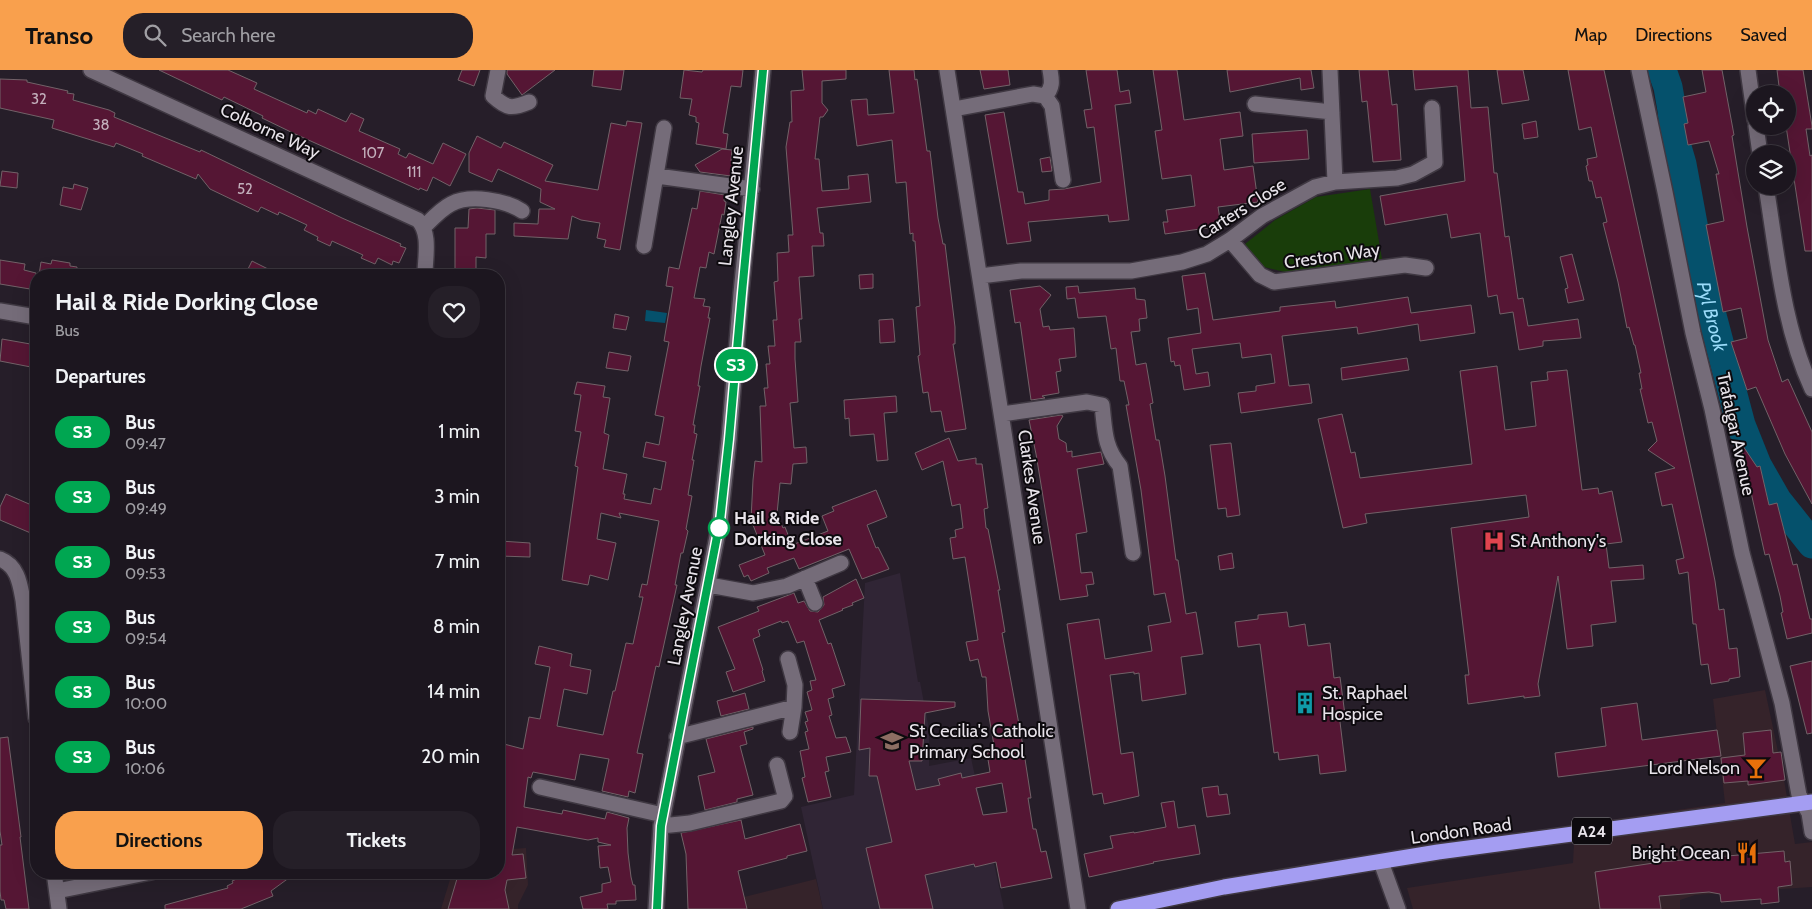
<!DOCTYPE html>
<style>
:root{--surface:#1c161f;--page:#251f28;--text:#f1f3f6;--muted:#a09fa4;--line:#3a353d;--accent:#f9a04d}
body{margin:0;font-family:Cabin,sans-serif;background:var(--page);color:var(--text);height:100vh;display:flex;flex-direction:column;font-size:19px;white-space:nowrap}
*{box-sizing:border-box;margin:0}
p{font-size:16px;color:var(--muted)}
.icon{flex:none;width:28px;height:28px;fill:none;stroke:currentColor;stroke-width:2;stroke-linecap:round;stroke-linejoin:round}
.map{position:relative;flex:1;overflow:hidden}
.sheet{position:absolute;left:30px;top:199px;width:475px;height:610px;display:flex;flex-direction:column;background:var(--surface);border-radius:20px;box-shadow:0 5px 20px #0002,0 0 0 1px var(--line)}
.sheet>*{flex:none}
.badge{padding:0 10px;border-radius:16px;font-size:18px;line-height:32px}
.controls{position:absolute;left:1746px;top:15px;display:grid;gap:10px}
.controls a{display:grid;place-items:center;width:50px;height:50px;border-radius:50%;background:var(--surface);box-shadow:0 5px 20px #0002,0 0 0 1px var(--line);font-size:25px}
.map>.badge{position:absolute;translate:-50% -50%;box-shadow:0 0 0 2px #fff}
h2{padding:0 25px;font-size:19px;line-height:45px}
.round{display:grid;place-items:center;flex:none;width:52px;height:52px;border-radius:20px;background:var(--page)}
.overview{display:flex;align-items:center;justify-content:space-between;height:85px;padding:0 25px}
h1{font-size:24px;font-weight:700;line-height:38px}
.button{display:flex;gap:10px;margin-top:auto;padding:10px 25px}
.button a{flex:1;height:58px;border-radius:20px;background:var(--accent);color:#111;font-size:20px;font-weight:700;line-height:58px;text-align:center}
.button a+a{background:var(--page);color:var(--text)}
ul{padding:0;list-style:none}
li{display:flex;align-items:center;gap:15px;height:65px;padding:0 25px}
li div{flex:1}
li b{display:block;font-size:19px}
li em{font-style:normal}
li .badge{min-width:55px;font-weight:700;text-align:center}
header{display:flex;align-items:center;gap:30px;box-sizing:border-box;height:70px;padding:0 25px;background:var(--accent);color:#111}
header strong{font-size:24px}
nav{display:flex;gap:28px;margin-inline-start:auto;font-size:18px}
.search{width:350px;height:45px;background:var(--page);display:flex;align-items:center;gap:12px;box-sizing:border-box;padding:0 18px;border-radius:20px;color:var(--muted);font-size:19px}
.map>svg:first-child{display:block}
.commercial{fill:#35232a}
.built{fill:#302535}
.green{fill:#193d0a}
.water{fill:#05516c}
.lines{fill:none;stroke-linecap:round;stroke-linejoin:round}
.river{stroke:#05516c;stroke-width:29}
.building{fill:#551634;stroke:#726268;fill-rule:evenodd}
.street-casing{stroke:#3f3842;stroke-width:18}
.secondary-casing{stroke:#3f3842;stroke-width:18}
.highway-casing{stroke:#3f3842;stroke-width:18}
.street{stroke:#756c79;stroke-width:15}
.secondary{stroke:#756c79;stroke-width:15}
.highway{stroke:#a49df2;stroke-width:15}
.line-casing{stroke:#fff;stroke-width:11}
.line{stroke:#00a651;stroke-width:8}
.stop-dot{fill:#fff;stroke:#00a651;stroke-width:2.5}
.labels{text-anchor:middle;stroke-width:4;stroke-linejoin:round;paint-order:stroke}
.number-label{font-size:15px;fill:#c3b0bc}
.shield{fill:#0d0a0e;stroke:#a6a2a8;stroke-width:1}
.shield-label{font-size:16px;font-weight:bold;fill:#e8e3ea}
.street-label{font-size:18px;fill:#e8e3ea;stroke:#0d0a0e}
.stop-label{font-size:18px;font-weight:bold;fill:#e8e3ea;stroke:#0d0a0e;text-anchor:start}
.poi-label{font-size:18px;fill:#e8e3ea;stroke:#0d0a0e;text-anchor:start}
.water-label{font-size:19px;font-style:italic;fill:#9bdbf9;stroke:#0d0a0e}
</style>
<header>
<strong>Transo</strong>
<div class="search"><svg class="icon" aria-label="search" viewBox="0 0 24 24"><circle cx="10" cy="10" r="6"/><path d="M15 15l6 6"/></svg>Search here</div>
<nav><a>Map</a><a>Directions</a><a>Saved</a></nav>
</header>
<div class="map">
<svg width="1812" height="839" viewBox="0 0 1812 839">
<rect width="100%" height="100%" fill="#261e29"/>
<path class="commercial" d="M1765 620 1784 710 1795 774 1812 772V817L1695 825 1680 830V839H1413L1407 818 1573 793 1575 755 1725 733 1713 629Z
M526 778 528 815 518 835V839H441L452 803 499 802V780Z
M816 809 823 839H696Z"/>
<path class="built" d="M900 503 918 612H920L929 659V696L971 688 1004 839H823L801 737 854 725 865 513Z"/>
<path class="green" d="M1370 119 1382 189 1298 205 1264 197 1247 185 1245 174 1275 150 1316 127Z"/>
<path class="water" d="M646 240 667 243 665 253 645 251Z"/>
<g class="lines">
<path class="river" id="s1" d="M1662 0 1668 17 1672 40 1675 70 1682 94 1705 219 1741 355 1757 395 1777 430 1812 474"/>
</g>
<path class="building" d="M159 0H228L257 13 254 19 307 43 308 40 316 44 318 39 346 52 351 43 364 49 359 61 400 79 398 84 406 88 409 83 433 94 443 73 466 84 450 116 433 107 427 121 420 118 419 120 293 63 262 48 263 46 224 27 222 30Z
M462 0H480L474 16 458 10Z
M507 0H555L522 25 507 4Z
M594 0H624L621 20 592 16Z
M684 0 702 2 703 0H743L741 17 731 16 723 63 728 64 726 79 696 74 699 53 696 52V47L689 45 692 29 680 28Z
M802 0H846V9L822 11V33L828 40 823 47H820L815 89H819L822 121 849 119 848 106 868 104 871 132 817 138 820 163H823L824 176H812L814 206 799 207 802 249H799L801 272H795V289L798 332 790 333 794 378 806 377 807 393 793 394 791 414 780 413 777 444 783 458 785 457 792 475 828 461 822 446 834 441 832 437 876 420 887 447 867 455 876 478 878 477 889 499 862 509 849 479 799 499 794 488 767 498 769 503 751 511 748 505 744 507 739 495 765 485 751 450 753 410 755 391 762 392 760 336H766L764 318H768L766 294H770L768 276H775L773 250H777L774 212 778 211 777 183 789 182 788 165H793L786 77 790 52H792L791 21 804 20Z
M889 0H914L915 10 917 9 927 81H930L938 148 943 174H945L955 257V274H953L966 359 945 362 941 341 931 342 928 322 923 323 918 286 920 285 916 237 920 236 915 171H913V163L910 164 906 112 896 113 892 70 857 76 851 30 867 29 868 45 894 43Z
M980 0H1008L1010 15 984 19Z
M1086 0H1117L1120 22 1129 20 1131 33 1115 35 1129 150 1109 152 1108 145 1028 152 1031 171 1007 174 985 45 1004 42 1018 122H1023L1025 134 1049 130V120L1064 119 1101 112 1094 57 1087 58 1084 40 1092 39Z
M1153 0H1177L1184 50 1240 42 1243 66 1220 69 1224 100 1253 96 1258 132 1218 137 1221 156 1165 164 1163 152H1168L1166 140 1195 136 1191 105 1162 109 1155 61 1162 60Z
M1227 0H1311L1314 18 1301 20 1300 8 1230 22Z
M1359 0H1388L1392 35 1397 34 1401 90 1373 92 1367 31 1362 32Z
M1413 0H1468L1471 38 1488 37 1494 103H1497L1505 167 1509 166 1518 229 1523 228 1528 256 1578 249 1581 268 1543 271V276L1519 280 1513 242 1500 244 1497 225 1488 227 1480 163 1451 168 1447 144 1385 155 1380 126 1465 111 1457 16 1415 20Z
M1497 0H1523L1529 30 1502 34Z
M1568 0H1604L1706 467 1715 511 1719 540 1724 539 1729 579 1737 578 1740 607 1729 609V611L1711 614 1708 594 1701 595 1696 554H1693L1688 502 1679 504 1676 490 1684 488 1672 434 1662 436 1655 403 1675 398 1648 380 1657 371 1652 352 1648 353 1640 319H1642L1639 303H1641L1635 275H1634L1629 257 1627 258 1618 212 1603 153 1607 152 1601 127 1596 128 1592 111H1589L1586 96 1588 95 1587 89 1597 87 1591 57 1579 60Z
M1702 0H1722L1734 65 1732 66 1747 157 1768 270 1782 312 1788 309 1812 362V434L1785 384 1756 317 1747 320 1731 272 1747 268 1741 238 1723 242 1706 155 1724 151 1716 104H1719L1709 71 1688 75 1684 54 1688 53 1683 27 1706 22Z
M1777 0H1803L1812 56V59H1806L1810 86 1812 85V181H1805L1786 56 1788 24H1780Z
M0 9 27 10V12L68 21 67 23 74 24 73 30 109 40 115 43 114 47 200 82 201 80 342 148 401 174 400 176 406 178 399 193 393 191 392 195 378 188 375 194 361 188 363 185 332 171 330 176 317 170 318 167 304 160 307 155 279 142 278 145 261 137 258 142 210 119 198 104 196 109 142 86 143 84 116 73 114 77 52 58 54 50 0 38Z
M627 51 642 53 620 180 604 177 606 170 597 168 600 153 581 150 572 146 568 169 514 166V153L538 154 539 139H555L540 132 541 119 498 99 492 112 469 102V83L477 66 501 78 504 72 553 95 545 111 598 120 611 53 626 56Z
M1536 51 1538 67 1524 69 1522 54Z
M1307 60 1309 89 1254 93 1252 64Z
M722 79 732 80 731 91H733L731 106 700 102 695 95Z
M1050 87 1052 101 1042 102 1040 89Z
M2 101 18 103 17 118 0 116Z
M74 114 88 118 81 140 60 135 63 117 73 119Z
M700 121 725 125 724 131 726 132 724 145 722 144 714 184 709 182 706 198 700 197 694 228 705 229 703 236 710 237 708 248H710L701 296 698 316H700L693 355H695L694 363 697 364 692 390H694L688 425 692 426 686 459 688 461 683 483H681L675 515H677L659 597 656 596 637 683 643 684 635 723 629 721 628 727 602 721 609 689 580 684 575 710 533 702 531 708 528 707 524 737 562 744 563 740 605 749 607 742 629 748 627 758 628 783 631 807 633 815H635L636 830 616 831V834H607L608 839H583L580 827 602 822V814L611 812 608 797 600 798 598 776 611 775 598 772V768L588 770 517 757 512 785 523 784 526 808 507 810 505 820 509 839H448L459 802H499V734L505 702 499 701V699L504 674 523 679 529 647 540 649 550 597 535 594 539 576 572 584 570 596 591 600 587 624 564 619 557 656 603 665 613 621H615L626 573 633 574 643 527H639L642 514 647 515 659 451 619 443 621 448 601 443 597 469 616 473 608 510 590 505 588 515 562 510 578 397 575 396 581 362 575 361 581 325 574 324 577 312 605 316 603 327 610 328 604 363 609 365 603 399 627 404 623 424H625L624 429 651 434 654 418 661 420 666 392 643 387 646 372 659 375 664 347 655 345 669 272 664 271 673 217 666 216 669 197 679 199 692 138 697 139Z
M477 138 495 140V164H486V188L476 187V202H455V158H468L469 139Z
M1572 184 1584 230 1568 233 1565 219 1568 218 1560 187Z
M0 190 25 194 24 200 36 203V220L0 214Z
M52 190 70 193V196L77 197 76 205H39L41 192 51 194Z
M252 191 280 205H245Z
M1205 203 1213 250 1280 241V237L1335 231 1336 238 1408 227 1411 243 1471 235 1475 263 1420 271 1418 254 1358 264 1357 257 1282 266 1289 316 1309 314 1312 333 1241 343 1238 323 1256 321V316L1275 313 1271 284 1242 288 1240 273 1192 279 1196 304 1208 302 1210 316 1184 320 1180 295 1175 296 1174 291 1171 292 1168 268 1201 263 1198 238 1187 240 1182 206Z
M873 204V218L860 219 859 205Z
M1040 216 1051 225 1040 239 1043 257 1049 256 1050 260 1074 258 1076 287 1059 289 1061 301 1056 302 1059 323 1042 326 1045 328 1031 330 1020 252 1015 253 1010 220Z
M1078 216 1079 223 1135 218 1136 229 1145 230 1147 248 1139 249 1140 261 1131 262 1136 295 1146 293 1153 333 1150 334 1156 370H1159L1165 406 1176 490H1178L1186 544 1196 542 1203 584 1181 587 1186 624 1142 631 1139 603 1134 604V602L1110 605 1121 684 1133 682 1139 726 1104 734 1102 723 1093 725 1067 554 1099 549 1105 589 1152 581 1148 556 1171 552 1165 523 1154 525 1141 420 1126 335H1129L1124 311H1120L1116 278 1111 279 1106 246 1078 248 1075 228 1067 229 1066 217Z
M615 244 629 247 626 260 613 258Z
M893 249 895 272 880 273 879 250Z
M2 269 36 275V298L0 291Z
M609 282 631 286 628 301 606 298Z
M1407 288 1409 300 1342 310 1341 298Z
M1497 296 1505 360 1536 356 1531 312 1548 310 1547 302 1567 300 1582 420 1598 418 1599 424 1612 421 1622 472 1606 474 1609 498 1643 495 1644 509 1611 511 1616 552 1591 555 1593 576 1567 579 1558 506 1538 614 1540 626 1524 628V626L1468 634 1465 605H1469L1451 458 1529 447 1526 425 1365 444 1367 453 1343 458 1318 349 1342 344 1351 383 1355 382 1360 408 1472 394 1460 301Z
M896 326 897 342 884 343 888 390 877 391 874 364 850 366 849 348 845 349 844 330Z
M1061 345 1063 346 1057 356 1059 369 1066 373 1067 382 1072 381V387L1101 382 1104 394 1077 399 1087 462 1076 464 1081 503 1092 502 1094 514 1086 515 1088 526 1060 530 1036 384 1029 350Z
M949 368 958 391 976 388V394H982L988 438 984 439 986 458 988 459 1000 520H998L1005 562 1002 563 1023 676 1031 728H1028L1033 759H1036L1041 782 1046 781 1052 808 1001 818 996 792 975 797 974 794 925 805 933 839H880L866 778 892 772 877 706H869L870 678 859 680 861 629 955 632V637L925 643 922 691H909L916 720 940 715 938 709 961 703 962 708 990 702 987 683 995 681 988 641 986 607H982L978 589 970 591 966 572 978 570 965 487 953 489 950 468 956 467 955 460 963 458 960 434 952 436 943 391 922 400 915 383ZM1002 713 1007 742 983 745 976 718Z
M1231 373 1240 445 1227 447 1226 438 1218 439 1210 375Z
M1740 373H1741L1757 397 1760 396 1769 435 1777 433 1793 495 1797 494 1810 549H1812V563L1787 569 1781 543 1783 542 1780 526 1769 484 1765 485Z
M6 424 36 437V457L33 464 0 450V437Z
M500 471 530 473V487L499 486Z
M1232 483 1234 498 1220 500 1218 486Z
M856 509 864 528 852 533 853 535 842 539 843 540 819 550 828 574 831 573 845 615 832 619 834 627 828 629 832 645 829 646 836 668 846 667 851 682 826 687 829 701 825 702 831 727 808 732 802 708 805 707 800 681 809 679 805 662 808 661 805 652 808 651 805 642 812 640 807 622 812 620 810 611 816 610 804 571 797 573 788 551 782 553 781 551 758 560 760 566 753 569 763 600 762 601 765 611 733 622 726 602 735 599 718 557 759 541 757 537 794 523 798 533 804 531 810 541 818 542 824 535 823 527Z
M1287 542 1289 557 1305 554 1308 576 1330 573 1334 608 1340 607 1345 645 1340 652 1346 701 1320 704 1318 685 1279 690 1278 682 1274 683 1260 574 1238 577 1235 552 1258 549V545Z
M1812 591V663L1807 664 1790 596Z
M745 623 749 639 721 646 717 631Z
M1637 633 1642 670 1717 660 1721 686 1558 707 1555 683 1606 676 1601 638Z
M753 657V659L744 662 747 674 740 676 753 725 737 729V732L705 740 698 706 715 702 706 669Z
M1771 660 1773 683 1781 682 1785 710 1748 715V711L1724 713 1721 688 1745 685 1743 663Z
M8 667 21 767H20L29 839H6L4 830H1L0 821V775H2L0 761V668Z
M1218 716 1219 725 1227 724 1230 744 1207 747 1202 718Z
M1174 731 1178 758 1195 755 1200 784 1153 792 1154 793 1089 807 1084 784 1113 778 1110 766 1134 762V763L1166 757 1161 733Z
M741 750 745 769 800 754 807 781 787 786V788L738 801 747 839H688L686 784 681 763Z
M1784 781 1785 792 1790 791 1792 815 1778 817 1779 832 1761 834V829L1721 832 1720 824 1709 822 1659 826 1661 839H1600L1595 802 1660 792Z
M253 802H297L271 821 273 826 241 839H165V835L228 818 227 816 233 813 232 811Z"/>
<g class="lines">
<g class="street-casing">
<path id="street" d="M91 0 418 150C431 164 425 187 425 205
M498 0 493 26C507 39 512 39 529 32
M947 0C993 279 1033 560 1078 839
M1330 0 1335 112
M1639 0 1665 122 1693 263 1712 339 1742 483 1782 633 1799 725 1809 743 1812 762
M1045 26C1053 18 1052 11 1050 0
M1255 34 1332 42
M954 39 1033 24 1045 26 1052 36 1063 110
M657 106 752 119
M424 157C432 149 441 139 451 134 470 124 505 130 522 141
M1230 170 1260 205 1274 212 1405 195 1426 198
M644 176 664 58
M980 206 1021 201H1131L1182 192 1207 184 1230 170 1262 146 1315 117 1335 112 1397 108 1413 104 1435 92 1432 38
M0 241 36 247
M1002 344 1087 332 1102 335C1105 360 1104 377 1120 396L1133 483
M0 489C18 496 20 514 23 530L36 648
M805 508 815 533
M709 515 753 523 787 516 841 493
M788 589 795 615 794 637 790 662
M677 667 794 637
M540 717 663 745
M661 756 690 753 781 731 785 726 777 695
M54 802 59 839
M57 821 151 802
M656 839 661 756 720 451 729 369 741 223 763 0"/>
</g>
<g class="secondary-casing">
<path id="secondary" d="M1748 0 1755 50
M1756 56 1760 84
M1766 116C1777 184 1783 256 1812 319
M1381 792 1398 839"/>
</g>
<g class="highway-casing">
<path id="highway" d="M1118 839 1224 817 1438 782 1812 732"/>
</g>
<use href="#street" class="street"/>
<use href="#secondary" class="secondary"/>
<use href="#highway" class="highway"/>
</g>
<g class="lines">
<g class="line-casing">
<path id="line" d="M657 839 661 756 720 451 729 369 742 223 763 0"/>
</g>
<use href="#line" class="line"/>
</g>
<defs>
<g id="hospital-bare" transform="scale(1.725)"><path d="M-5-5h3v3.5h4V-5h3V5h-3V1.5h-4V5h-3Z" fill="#e0444e" stroke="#0d0a0e" stroke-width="2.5" paint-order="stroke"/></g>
<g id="building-bare" transform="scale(1.725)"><path d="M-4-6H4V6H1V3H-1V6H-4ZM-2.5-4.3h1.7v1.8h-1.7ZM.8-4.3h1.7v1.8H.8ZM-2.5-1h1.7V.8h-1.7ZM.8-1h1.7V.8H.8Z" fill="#0f9aa8" stroke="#0d0a0e" stroke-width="2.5" paint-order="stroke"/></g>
<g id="school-bare" transform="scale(1.725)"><path d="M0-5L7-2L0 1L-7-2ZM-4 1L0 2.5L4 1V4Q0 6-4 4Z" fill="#8d6e63" stroke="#0d0a0e" stroke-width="2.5" paint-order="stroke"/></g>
<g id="bar-bare" transform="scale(1.725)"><path d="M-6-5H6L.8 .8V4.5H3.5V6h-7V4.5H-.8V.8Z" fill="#e8710a" stroke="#0d0a0e" stroke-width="2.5" paint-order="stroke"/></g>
<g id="restaurant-bare" transform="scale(1.725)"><path d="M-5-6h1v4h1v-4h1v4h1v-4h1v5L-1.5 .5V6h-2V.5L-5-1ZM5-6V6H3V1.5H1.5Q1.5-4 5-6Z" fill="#e8710a" stroke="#0d0a0e" stroke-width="2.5" paint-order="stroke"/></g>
</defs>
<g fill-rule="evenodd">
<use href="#hospital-bare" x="1494" y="471"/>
<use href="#building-bare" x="1305" y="633"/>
<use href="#school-bare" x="892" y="671"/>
<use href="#bar-bare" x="1756" y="698"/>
<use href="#restaurant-bare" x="1747" y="783"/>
</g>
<circle class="stop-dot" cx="719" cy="458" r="10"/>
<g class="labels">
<g class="number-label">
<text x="39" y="34">32</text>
<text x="101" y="60">38</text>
<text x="373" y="88">107</text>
<text x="414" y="107">111</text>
<text x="245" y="124">52</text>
</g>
<rect class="shield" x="1572" y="747.5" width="40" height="27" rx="4"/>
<g class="shield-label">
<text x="1592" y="767">A24</text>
</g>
<g class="street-label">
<text transform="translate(270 61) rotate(25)" y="6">Colborne Way</text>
<text transform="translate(731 136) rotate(-84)" y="6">Langley Avenue</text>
<text transform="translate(1242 139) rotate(-32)" y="6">Carters Close</text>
<text transform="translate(1332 186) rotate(-8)" y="6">Creston Way</text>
<text transform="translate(1736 364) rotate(78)" y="6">Trafalgar Avenue</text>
<text transform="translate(1032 417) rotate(82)" y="6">Clarkes Avenue</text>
<text transform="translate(685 536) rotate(-79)" y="6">Langley Avenue</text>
<text transform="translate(1461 761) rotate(-8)" y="6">London Road</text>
</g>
<g class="stop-label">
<text x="734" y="454">Hail &amp; Ride<tspan x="734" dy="21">Dorking Close</tspan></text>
</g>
<g class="poi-label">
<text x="1510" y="477">St Anthony's</text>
<text x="1322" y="629">St. Raphael<tspan x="1322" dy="21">Hospice</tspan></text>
<text x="909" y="667">St Cecilia's Catholic<tspan x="909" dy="21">Primary School</tspan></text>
<text x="1740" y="704" text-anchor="end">Lord Nelson</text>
<text x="1730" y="789" text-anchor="end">Bright Ocean</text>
</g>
<g class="water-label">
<text dy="7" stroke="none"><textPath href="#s1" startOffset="252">Pyl Brook</textPath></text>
</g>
</g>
</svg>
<div class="controls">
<a><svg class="icon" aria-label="locate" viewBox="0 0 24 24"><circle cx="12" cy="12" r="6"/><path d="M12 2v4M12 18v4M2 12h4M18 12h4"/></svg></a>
<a><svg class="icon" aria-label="layers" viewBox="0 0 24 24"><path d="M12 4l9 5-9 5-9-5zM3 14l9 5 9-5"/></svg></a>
</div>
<b class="badge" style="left:736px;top:295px;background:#00a651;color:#fff">S3</b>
<section class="sheet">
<div class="overview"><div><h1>Hail &amp; Ride Dorking Close</h1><p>Bus</p></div><a class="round"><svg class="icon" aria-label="heart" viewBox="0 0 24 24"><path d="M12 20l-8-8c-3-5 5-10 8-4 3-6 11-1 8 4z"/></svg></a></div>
<h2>Departures</h2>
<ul>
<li><span class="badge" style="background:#00a651;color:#fff">S3</span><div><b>Bus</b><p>09:47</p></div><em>1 min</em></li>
<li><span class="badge" style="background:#00a651;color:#fff">S3</span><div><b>Bus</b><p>09:49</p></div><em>3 min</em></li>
<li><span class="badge" style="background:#00a651;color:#fff">S3</span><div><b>Bus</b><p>09:53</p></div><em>7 min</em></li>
<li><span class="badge" style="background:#00a651;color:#fff">S3</span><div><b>Bus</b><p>09:54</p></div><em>8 min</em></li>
<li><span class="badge" style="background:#00a651;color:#fff">S3</span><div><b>Bus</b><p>10:00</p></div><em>14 min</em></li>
<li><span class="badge" style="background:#00a651;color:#fff">S3</span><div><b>Bus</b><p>10:06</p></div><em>20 min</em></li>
</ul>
<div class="button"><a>Directions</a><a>Tickets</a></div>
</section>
</div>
